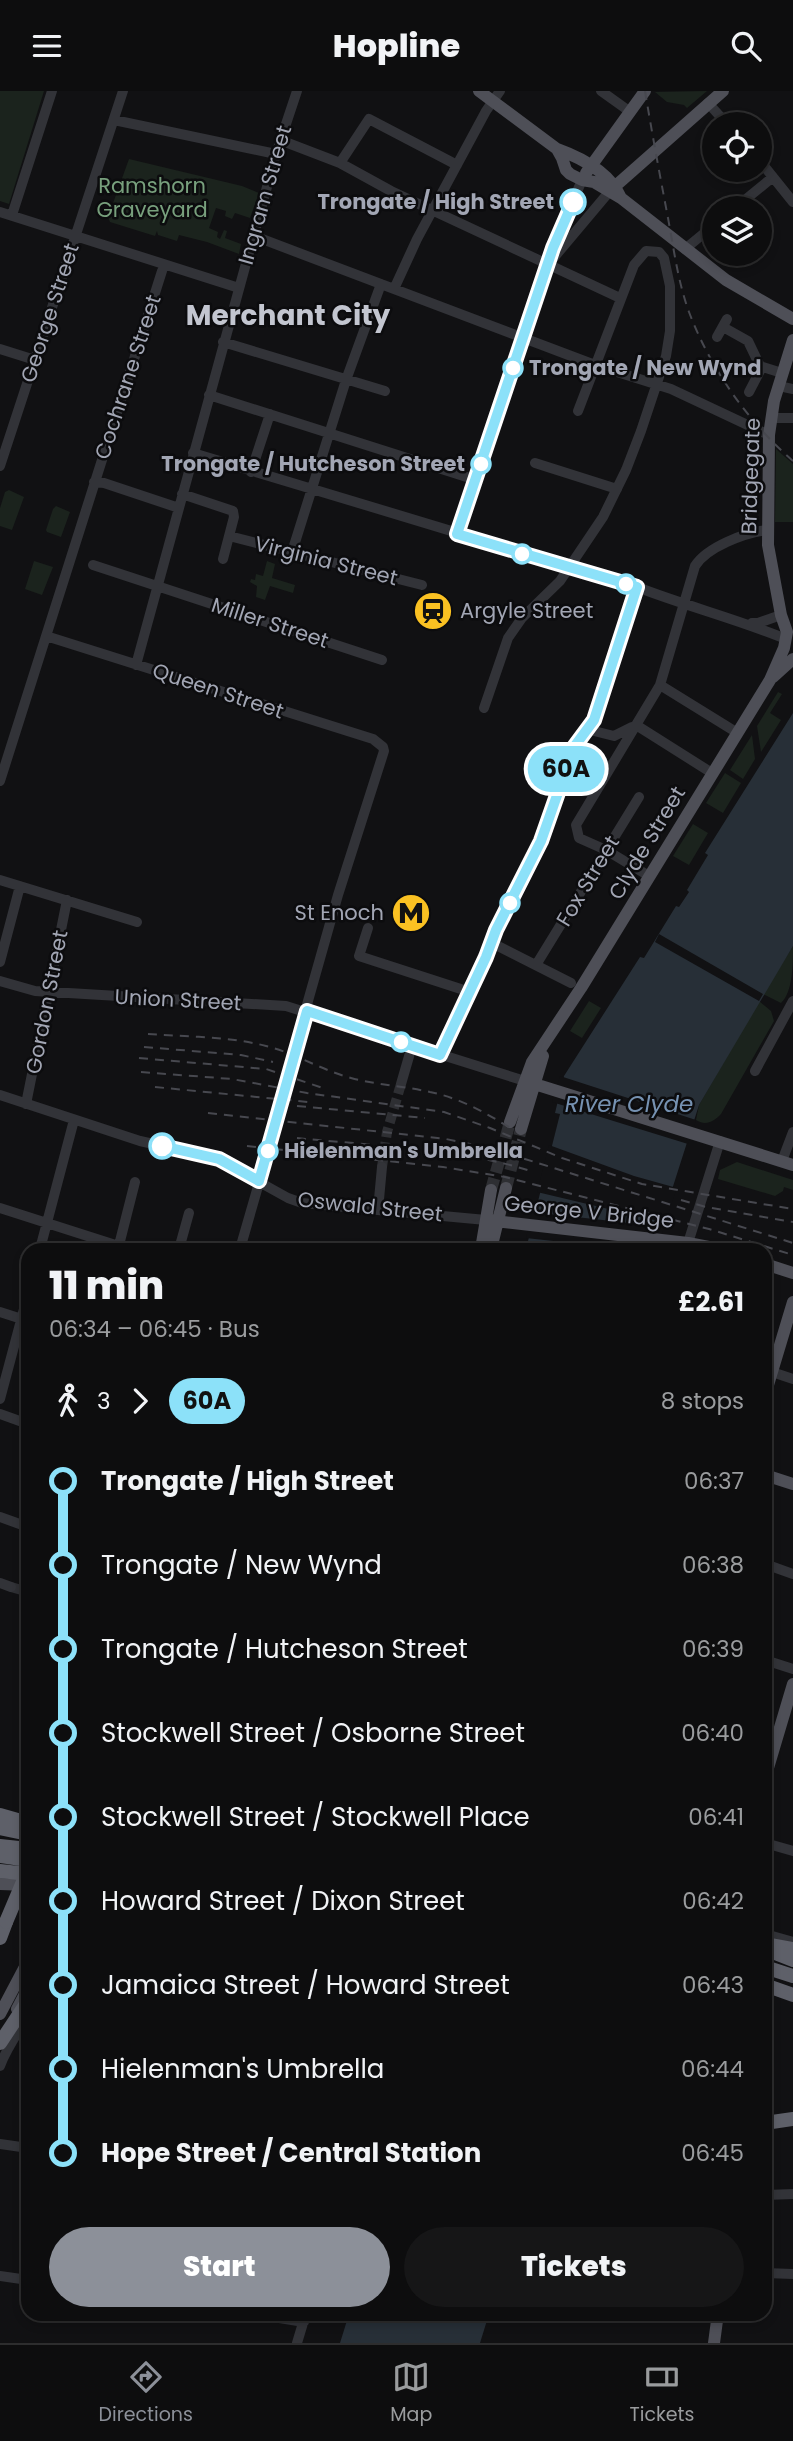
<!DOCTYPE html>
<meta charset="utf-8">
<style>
:root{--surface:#0d0d0e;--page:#161617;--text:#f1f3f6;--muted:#9a9c9e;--line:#2d2d2e;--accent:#8c9099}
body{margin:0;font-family:Poppins,sans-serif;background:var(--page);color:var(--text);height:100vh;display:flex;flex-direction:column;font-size:26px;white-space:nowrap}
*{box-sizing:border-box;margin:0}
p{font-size:23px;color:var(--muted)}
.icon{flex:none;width:38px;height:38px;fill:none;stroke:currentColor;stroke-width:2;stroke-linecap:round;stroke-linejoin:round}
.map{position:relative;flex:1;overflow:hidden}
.sheet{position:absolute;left:21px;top:1152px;width:751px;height:1078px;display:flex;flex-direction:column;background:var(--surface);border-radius:21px;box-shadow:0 4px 10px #0003,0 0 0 2px var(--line)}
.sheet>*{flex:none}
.badge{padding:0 14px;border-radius:23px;font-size:24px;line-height:46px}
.tools{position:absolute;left:702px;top:21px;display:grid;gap:14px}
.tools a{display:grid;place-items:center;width:70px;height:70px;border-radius:50%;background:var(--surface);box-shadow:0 4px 10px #0003,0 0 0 2px var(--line);font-size:35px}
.map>.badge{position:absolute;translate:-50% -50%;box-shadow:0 0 0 4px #fff}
.legs{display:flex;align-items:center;gap:10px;height:77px;padding:0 28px;font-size:23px}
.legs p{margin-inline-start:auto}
.headline{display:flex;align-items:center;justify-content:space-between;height:119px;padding:0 28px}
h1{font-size:38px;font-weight:800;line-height:52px}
.cta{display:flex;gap:14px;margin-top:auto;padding:14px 28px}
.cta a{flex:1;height:80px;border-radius:42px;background:var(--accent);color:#fff;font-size:28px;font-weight:800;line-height:80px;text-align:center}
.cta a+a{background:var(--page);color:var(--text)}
ul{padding:0 28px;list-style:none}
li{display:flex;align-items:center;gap:24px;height:84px;font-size:26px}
li i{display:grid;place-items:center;width:10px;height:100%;margin:0 9px;background:currentColor}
li i::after{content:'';width:18px;height:18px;margin:-9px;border:5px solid;border-radius:50%;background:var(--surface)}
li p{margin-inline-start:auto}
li:first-child i{background:linear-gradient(#0000 50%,currentColor 0)}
li:last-child i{background:linear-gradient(currentColor 50%,#0000 0)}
header{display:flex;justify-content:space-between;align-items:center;height:91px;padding:0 28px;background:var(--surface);font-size:32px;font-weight:800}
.tab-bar{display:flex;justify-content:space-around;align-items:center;height:98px;border-top:2px solid var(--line);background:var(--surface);font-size:19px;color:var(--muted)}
.tab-bar a{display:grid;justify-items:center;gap:4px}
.tab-bar .current{color:var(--accent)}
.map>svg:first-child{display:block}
.green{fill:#1b231d}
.water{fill:#272f37}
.pier{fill:#111113}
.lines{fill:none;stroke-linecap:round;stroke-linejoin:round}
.minor-tunnel{stroke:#2e2f33;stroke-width:10;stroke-dasharray:10 5;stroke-linecap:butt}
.major-tunnel{stroke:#2e2f33;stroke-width:12;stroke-dasharray:12 6;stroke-linecap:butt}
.minor{stroke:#323338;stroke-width:10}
.major{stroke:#4e4f57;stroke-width:12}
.highway{stroke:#5e6069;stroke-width:14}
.rail{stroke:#47484f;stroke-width:2;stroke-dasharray:9 7;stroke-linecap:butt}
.highway-bridge{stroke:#5e6069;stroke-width:14}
.line-1-casing{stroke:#fff;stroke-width:16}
.line-1{stroke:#8ce1f9;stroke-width:10}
.stop-1-dot{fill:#fff;stroke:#8ce1f9;stroke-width:3.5}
.labels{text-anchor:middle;stroke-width:5;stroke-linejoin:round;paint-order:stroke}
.park-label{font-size:21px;fill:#78a07d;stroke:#0c0c0e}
.street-label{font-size:21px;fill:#a2a6b4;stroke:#0c0c0e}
.stop-label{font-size:21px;font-weight:bold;fill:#a2a6b4;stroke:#0c0c0e;text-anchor:end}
.poi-label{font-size:21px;fill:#a2a6b4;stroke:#0c0c0e;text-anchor:start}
.water-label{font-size:23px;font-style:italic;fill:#7692b2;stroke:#0c0c0e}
.district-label{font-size:28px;font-weight:bold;fill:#c3c6d0;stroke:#0c0c0e}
</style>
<header><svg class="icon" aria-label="menu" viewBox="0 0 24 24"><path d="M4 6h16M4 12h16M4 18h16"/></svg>Hopline<svg class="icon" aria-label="search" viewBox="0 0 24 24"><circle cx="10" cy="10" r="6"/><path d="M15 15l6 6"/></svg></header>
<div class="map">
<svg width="793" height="2252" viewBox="0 0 793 2252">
<rect width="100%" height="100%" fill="#111113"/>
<path class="green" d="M0 0H44L9 113 0 110Z
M707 0 687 17 684 14 667 11 655 1Z
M129 68 242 95 259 102 250 127 235 122 232 128 225 125 226 120 216 117 209 137 218 141 217 146 220 148 224 139 227 140 225 147 241 153 239 163 207 151 179 144 177 150 158 144 157 140 155 145 110 131 108 126Z
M776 358 793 373V431H775Z
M9 399 24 406 12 439 0 435V417L5 401Z
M56 415 70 421 61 446 47 441 46 439 53 418Z
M34 470 53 476 42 504 25 498Z
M267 470 275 473 272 487 295 494 293 502 270 495 265 509 256 506 257 495 250 491 251 488 255 489 256 483 263 485Z
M778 601 782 603 770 622 781 629 761 661 757 635Z
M752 644 755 668 743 688 730 679Z
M725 682 741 692 723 722 706 712Z
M693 733 708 742 689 774 673 765Z
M793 855C793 873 793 901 781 912L763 903Z
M589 910 601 917 582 947 570 940Z
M759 910 771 920 774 930 721 1023C713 1031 706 1035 696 1029L699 1014Z
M737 1071 793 1089V1099L784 1096 783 1100 775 1105 718 1088 720 1079Z"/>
<path class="water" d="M793 622V855L699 1014 653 1158H526L560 1023 555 1022 564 985 640 866 644 867 676 815 679 816 689 801 687 799 708 764 705 762Z
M349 2223V2222L489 2223 480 2252H340Z"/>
<path class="pier" d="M659 843 763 903 759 910 655 851Z
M560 985 696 1029 688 1053 552 1011Z
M549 1054 634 1085 677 1097 665 1132 628 1122 623 1124 621 1121 537 1101Z
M532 1121 664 1136 657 1158H626L526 1147Z"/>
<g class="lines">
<path class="minor-tunnel" d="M267 1064 293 963
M382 1076 387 1041 401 993
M11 1496 28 1501"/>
<path class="major-tunnel" d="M506 1097 521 1038
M491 1099 510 1031"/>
<path class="minor" d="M601 0 629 20
M708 12 727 33
M114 29 276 63
M280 49 340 72 391 100 620 207
M760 70 793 111
M340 72 369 28 457 74
M735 117 773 86
M0 121 239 197
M12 124 52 0
M254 145 595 274 671 298 769 344
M685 158 714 134
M551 170 609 101
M394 198 417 148 486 20 500 0
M723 236 748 250 760 275 782 282
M717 246 727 228
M223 251 385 300
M0 258 35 269
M779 295 793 298
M749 301 762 276
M209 304 476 389
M771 327H793
M193 362 637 496C686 515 737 528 786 548
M535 372 617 398
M0 375 123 0
M251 381 270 323
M94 391 104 392 179 417
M182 403 233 420 234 426 223 468
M457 443 553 157 582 89
M229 445 422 494
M292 461 346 289 381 193
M93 474 382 569
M752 532H758L781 524
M46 545 373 648 383 656 384 660 338 804 293 963
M136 574 276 63 297 0
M660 594 736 641
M484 617 508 547 522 527 560 490 603 426 626 379 641 340 666 265 670 240V195L664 167 659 161 646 160 634 174 578 320
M636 634 712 682
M586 638 614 645 632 636
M0 690 162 180
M649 785 606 759 579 747 576 734 660 594 695 475C707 456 744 442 767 439
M0 789 137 831
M368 837 359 865 470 901
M492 852 571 892
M0 871 20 795
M536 874 639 706
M0 890 35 900 286 915 525 990
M440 963 486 866 496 839 541 750 574 656 594 629 637 496
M755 980 793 910
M401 993 412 955
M0 1004 140 1050 216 1067 288 1107 302 1112 486 1129
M26 1013 67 809
M782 1070 793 1041
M0 1117 128 1158
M378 1119 382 1076
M688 1152 720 1050
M40 1158 74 1029
M118 1158 135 1091
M179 1158 189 1122
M240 1158 267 1064
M0 1221 28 1230
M772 1281 793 1288
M0 1308 28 1203
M0 1323 28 1333
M0 1426 28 1436
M765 1473 793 1483
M0 1492 11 1496
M765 1569 793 1578
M765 1752 793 1760
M765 1843 793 1851
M0 1975C7 1956 18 1942 28 1925
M0 2053 28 2057
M765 2104 793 2103
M765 2182 793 2183
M0 2185 28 2189
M249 2222 304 2231
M297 2252 306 2222"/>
<path class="major" d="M479 0 557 58C582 67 610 82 621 107
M557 58 562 67 566 79 570 83 582 89 594 91 621 107 726 189 793 228
M586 82 645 0
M612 98 723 0
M773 586 793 568
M525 990 793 1074
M510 1031 532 971 581 897 770 589 784 557 787 541 781 524 768 454 769 344 774 310 793 249
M521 1038 543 965
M486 1129 688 1152 719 1158
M481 1158 491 1099
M491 1158 506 1097
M765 1173 793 1182
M765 1304 793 1211
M765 1384 793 1393
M765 1687 793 1593
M0 1793 28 1794
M17 1918 28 1897
M0 1923 28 1870
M714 2252 718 2222"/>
<path class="highway" d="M0 1724 28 1732
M0 1737 28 1743
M0 1755 28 1758
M0 1765 28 1769
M0 1780 28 1783
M0 1847 6 1831
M770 1854 793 1858
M765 1858 793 1869
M765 1876 793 1885
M765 1894 793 1904
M0 1952 28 1910
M765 2032 793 2028"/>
<path class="rail" d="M645 0C652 42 660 85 668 127 674 159 678 191 689 221 710 277 748 331 793 370
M148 943C187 946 228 945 266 955 295 962 321 979 351 987 377 994 404 995 430 1001 460 1007 486 1022 512 1038
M144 956 241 964 273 971
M139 967 266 978 326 998
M141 981 232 988 307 1002 444 1021 490 1037 562 1067 642 1093 793 1118
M155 996 308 1011
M297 1015 425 1027
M208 1022 446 1048 490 1057 793 1152
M297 1047C374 1055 460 1057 534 1081
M247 1055 443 1076 505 1086 709 1138 793 1164
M681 1109 706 1116 793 1131
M25 1855 28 1842"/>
<path class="highway-bridge" d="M6 1831 28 1779"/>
</g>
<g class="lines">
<g class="line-1-casing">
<path id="line-1" d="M162 1055 219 1068 259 1090 307 920 440 964 486 866 496 839 541 750 574 656 594 629 637 496 457 443 553 157 573 111"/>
</g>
<use href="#line-1" class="line-1"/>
</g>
<defs>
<g id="station-disc" transform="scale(2.0125)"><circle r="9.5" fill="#fac122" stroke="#0c0c0e"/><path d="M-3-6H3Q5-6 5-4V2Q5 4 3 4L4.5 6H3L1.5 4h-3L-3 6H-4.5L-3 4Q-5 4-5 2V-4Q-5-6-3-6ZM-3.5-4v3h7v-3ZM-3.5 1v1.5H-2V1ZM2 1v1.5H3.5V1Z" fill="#111"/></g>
<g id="metro-disc" transform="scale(2.0125)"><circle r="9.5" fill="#fac122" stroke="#0c0c0e"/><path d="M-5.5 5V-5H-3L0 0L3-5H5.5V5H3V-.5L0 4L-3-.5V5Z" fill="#111"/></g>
</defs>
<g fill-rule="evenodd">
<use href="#station-disc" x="433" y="520"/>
<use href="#metro-disc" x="411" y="822"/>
</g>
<g class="stop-1-dot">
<circle cx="573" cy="111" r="12"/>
<circle cx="513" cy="277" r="9"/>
<circle cx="481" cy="373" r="9"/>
<circle cx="522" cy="463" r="9"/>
<circle cx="626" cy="493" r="9"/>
<circle cx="510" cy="812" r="9"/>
<circle cx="401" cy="951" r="9"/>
<circle cx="162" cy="1055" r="12"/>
<circle cx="268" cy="1060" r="9"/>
</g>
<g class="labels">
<g class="park-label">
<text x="152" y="102">Ramshorn<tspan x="152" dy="24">Graveyard</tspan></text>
</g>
<g class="street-label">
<text transform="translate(265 104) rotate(-74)" y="7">Ingram Street</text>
<text transform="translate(50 222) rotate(-72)" y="7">George Street</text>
<text transform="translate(128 286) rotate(-72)" y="7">Cochrane Street</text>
<text transform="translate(751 385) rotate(-88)" y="7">Bridgegate</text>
<text transform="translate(326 470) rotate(14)" y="7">Virginia Street</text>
<text transform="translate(270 532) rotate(18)" y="7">Miller Street</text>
<text transform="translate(218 600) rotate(18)" y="7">Queen Street</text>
<text transform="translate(647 752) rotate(-59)" y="7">Clyde Street</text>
<text transform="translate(588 790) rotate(-59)" y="7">Fox Street</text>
<text transform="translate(178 909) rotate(3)" y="7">Union Street</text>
<text transform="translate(47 911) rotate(-79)" y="7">Gordon Street</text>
<text transform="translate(370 1116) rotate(6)" y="7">Oswald Street</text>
<text transform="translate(589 1121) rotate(6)" y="7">George V Bridge</text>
</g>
<g class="stop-label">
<text x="554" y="118">Trongate / High Street</text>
<text x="529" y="284" text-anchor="start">Trongate / New Wynd</text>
<text x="465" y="380">Trongate / Hutcheson Street</text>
<text x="284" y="1067" text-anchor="start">Hielenman's Umbrella</text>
</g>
<g class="poi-label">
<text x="460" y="527">Argyle Street</text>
<text x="384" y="829" text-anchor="end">St Enoch</text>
</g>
<g class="water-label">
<text x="629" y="1021">River Clyde</text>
</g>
<g class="district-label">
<text x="288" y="234">Merchant City</text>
</g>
</g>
</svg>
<div class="tools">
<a><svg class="icon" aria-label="locate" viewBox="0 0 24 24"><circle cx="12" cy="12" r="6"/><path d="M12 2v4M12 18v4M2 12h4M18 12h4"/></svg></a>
<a><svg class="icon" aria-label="layers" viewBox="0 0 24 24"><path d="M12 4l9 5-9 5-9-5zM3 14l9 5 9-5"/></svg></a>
</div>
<b class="badge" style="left:566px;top:678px;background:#8ce1f9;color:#111">60A</b>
<section class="sheet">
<div class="headline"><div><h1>11 min</h1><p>06:34 – 06:45 · Bus</p></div><b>£2.61</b></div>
<div class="legs"><svg class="icon" aria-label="walk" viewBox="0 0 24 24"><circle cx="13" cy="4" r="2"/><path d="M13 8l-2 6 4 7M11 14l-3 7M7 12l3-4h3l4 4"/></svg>3<svg class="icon" aria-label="forward" viewBox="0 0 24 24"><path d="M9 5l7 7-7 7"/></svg><b class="badge" style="background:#8ce1f9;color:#111">60A</b><p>8 stops</p></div>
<ul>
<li><i style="color:#8ce1f9"></i><b>Trongate / High Street</b><p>06:37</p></li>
<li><i style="color:#8ce1f9"></i><span>Trongate / New Wynd</span><p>06:38</p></li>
<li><i style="color:#8ce1f9"></i><span>Trongate / Hutcheson Street</span><p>06:39</p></li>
<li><i style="color:#8ce1f9"></i><span>Stockwell Street / Osborne Street</span><p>06:40</p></li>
<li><i style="color:#8ce1f9"></i><span>Stockwell Street / Stockwell Place</span><p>06:41</p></li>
<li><i style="color:#8ce1f9"></i><span>Howard Street / Dixon Street</span><p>06:42</p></li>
<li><i style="color:#8ce1f9"></i><span>Jamaica Street / Howard Street</span><p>06:43</p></li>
<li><i style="color:#8ce1f9"></i><span>Hielenman's Umbrella</span><p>06:44</p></li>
<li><i style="color:#8ce1f9"></i><b>Hope Street / Central Station</b><p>06:45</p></li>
</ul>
<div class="cta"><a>Start</a><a>Tickets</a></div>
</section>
</div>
<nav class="tab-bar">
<a class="current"><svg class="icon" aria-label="directions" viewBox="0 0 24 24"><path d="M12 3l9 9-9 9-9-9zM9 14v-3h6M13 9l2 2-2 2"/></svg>Directions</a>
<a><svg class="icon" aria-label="map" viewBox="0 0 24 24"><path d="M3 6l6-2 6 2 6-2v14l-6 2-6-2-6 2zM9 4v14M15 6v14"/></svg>Map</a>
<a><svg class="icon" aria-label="tickets" viewBox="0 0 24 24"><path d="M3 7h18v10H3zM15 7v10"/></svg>Tickets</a>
</nav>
